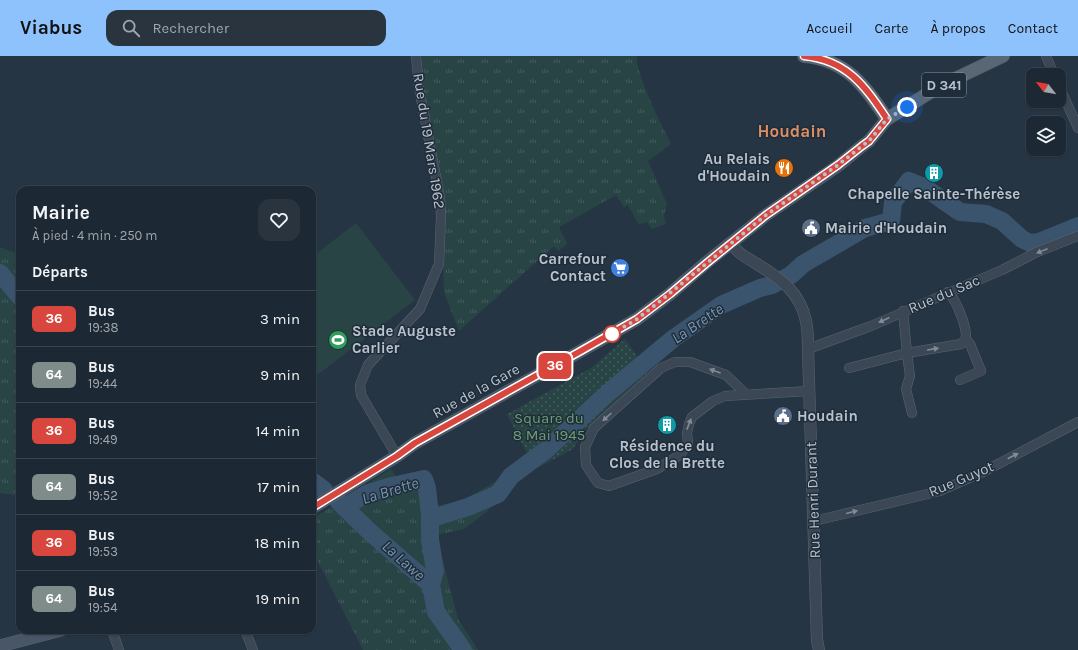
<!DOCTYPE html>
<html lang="fr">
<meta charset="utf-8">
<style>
:root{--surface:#1c2833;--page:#29343f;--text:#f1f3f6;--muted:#a0a6ac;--line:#3a444e;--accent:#8ec2fc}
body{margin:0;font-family:Karla,sans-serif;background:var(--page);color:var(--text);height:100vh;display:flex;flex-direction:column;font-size:15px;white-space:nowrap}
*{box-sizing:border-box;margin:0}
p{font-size:13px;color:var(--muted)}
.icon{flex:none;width:22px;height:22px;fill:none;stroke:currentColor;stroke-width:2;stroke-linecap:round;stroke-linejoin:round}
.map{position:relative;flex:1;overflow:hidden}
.drawer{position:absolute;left:16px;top:130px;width:300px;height:448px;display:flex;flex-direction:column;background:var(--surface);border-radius:12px;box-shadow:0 1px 3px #0004,0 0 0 1px var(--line)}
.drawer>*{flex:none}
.badge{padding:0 8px;border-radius:6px;font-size:14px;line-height:26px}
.needle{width:26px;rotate:301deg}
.tools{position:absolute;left:1026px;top:12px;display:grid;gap:8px}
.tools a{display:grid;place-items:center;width:40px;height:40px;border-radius:8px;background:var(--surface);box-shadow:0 1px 3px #0004,0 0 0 1px var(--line);font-size:20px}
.you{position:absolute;width:20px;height:20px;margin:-10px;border:3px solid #fff;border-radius:50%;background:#1a73e8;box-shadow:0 0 0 6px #1a73e833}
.map>.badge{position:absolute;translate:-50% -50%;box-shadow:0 0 0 2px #fff}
h2{padding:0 16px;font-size:15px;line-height:36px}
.round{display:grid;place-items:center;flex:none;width:42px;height:42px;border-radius:12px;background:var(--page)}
.headline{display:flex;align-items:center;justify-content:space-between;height:68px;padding:0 16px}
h1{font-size:19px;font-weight:700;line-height:30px}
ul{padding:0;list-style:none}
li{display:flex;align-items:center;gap:12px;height:56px;padding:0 16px;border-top:1px solid var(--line)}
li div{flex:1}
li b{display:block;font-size:15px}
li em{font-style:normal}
li .badge{min-width:44px;font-weight:700;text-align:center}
header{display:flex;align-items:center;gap:24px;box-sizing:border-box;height:56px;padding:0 20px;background:var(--accent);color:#111}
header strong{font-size:19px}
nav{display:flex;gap:22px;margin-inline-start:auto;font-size:14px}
.search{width:280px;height:36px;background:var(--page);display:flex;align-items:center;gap:10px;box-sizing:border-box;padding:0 14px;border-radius:12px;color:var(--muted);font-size:15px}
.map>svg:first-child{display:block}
.grass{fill:url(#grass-tufts)}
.park{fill:url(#park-dots)}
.pitch{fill:#284445}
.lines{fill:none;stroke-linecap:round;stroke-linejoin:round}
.river{stroke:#3b546d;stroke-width:18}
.minor-casing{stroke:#596571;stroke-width:10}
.tertiary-casing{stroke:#596571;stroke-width:12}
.secondary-casing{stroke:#596571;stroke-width:13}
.primary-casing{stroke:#44505d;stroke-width:14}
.minor{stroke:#3b4754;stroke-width:9}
.tertiary{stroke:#3b4754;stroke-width:11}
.secondary{stroke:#485667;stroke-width:12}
.primary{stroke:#596674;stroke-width:13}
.oneway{fill:#808b97}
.line-casing{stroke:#fff;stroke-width:9}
.line{stroke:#d9463e;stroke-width:6}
.walk{stroke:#b8c2cd;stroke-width:4;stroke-dasharray:0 7.2}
.stop-dot{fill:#fff;stroke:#d9463e;stroke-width:2}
.labels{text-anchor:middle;stroke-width:3;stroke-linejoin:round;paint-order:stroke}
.shield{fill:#1f2c39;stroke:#8a95a1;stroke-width:1}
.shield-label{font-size:14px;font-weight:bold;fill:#b8c2cd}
.street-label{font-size:15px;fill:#b8c2cd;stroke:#1f2c39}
.poi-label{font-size:15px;font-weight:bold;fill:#b8c2cd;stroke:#1f2c39;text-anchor:start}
.park-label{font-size:15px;fill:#6e9f75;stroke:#1f2c39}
.water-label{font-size:16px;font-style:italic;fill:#7795b1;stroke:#1f2c39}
.quarter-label{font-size:17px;font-weight:bold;fill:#db8f65;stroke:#1f2c39}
</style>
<header>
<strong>Viabus</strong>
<div class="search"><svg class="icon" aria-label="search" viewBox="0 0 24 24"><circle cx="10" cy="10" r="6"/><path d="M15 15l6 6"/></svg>Rechercher</div>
<nav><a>Accueil</a><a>Carte</a><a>À propos</a><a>Contact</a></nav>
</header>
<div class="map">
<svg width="1078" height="594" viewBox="0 0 1078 594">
<defs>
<pattern id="grass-tufts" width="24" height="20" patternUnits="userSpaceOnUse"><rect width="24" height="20" fill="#284445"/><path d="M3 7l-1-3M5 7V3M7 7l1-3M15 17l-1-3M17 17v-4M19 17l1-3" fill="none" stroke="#455d5f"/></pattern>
<pattern id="park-dots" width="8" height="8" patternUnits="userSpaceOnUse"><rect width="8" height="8" fill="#284445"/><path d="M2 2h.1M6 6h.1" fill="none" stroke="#455d5f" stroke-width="1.8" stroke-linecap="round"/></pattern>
</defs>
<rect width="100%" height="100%" fill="#263544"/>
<path class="grass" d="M416 0H637C635 18 662 69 671 88L648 105 667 148 664 159 666 168 652 173 647 166 639 169 628 149 624 151 616 139 559 171 567 187 566 189 558 195 554 190 459 275 444 236 440 142Z
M0 191 20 199V440L0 437Z
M525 398 530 415 485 457 464 473 436 479 458 563 478 594H363L312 494V463L391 413 399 425 427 419 433 451 465 443 502 422Z"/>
<path class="park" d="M625 283 648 316 583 376 573 393 535 413 507 358 591 312Z"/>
<path class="pitch" d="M356 167 415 244 312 323V201Z"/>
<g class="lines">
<path class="river" d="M0 217 20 241
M312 425 324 434
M339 446 370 476 431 529 436 556 463 594
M344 451 368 437 388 431 424 423 427 432 430 459 439 460 468 451 498 438 511 420 546 394 609 336 674 282 721 249 760 232 772 229 791 219 803 208 865 172 891 165 893 146 909 125 924 131 960 156 986 158 1002 165 1022 183 1030 187 1039 186 1078 170
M430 459V484L435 514 431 529"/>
<g class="minor-casing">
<path id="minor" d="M1046 0 1054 19
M1059 30 1078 72
M903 255 907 297 961 288 966 283C967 271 957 245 948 236
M808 293 871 270 1002 214 1037 196 1078 180
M849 312 907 297 910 320 906 333 912 357
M960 324 981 315 970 288 966 283
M746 338 726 319 690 306H675L661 312 594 372 585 391 586 409 598 427 609 430 657 413 680 399 688 387 687 377 689 368 692 361 713 345 725 340 809 335
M397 400 361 339 360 329 368 309 420 253 439 208 441 160 440 142 419 32 416 0
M814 465 940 435 983 416 1078 366
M112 574 119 594
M245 574 253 594"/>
</g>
<g class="tertiary-casing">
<path id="tertiary" d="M731 187C737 197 747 202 757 208 781 223 800 236 806 265 808 274 808 284 808 293L817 584 819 594"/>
</g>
<g class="secondary-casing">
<path id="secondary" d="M312 452 397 400 415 387 579 296 637 263 670 238 707 206 766 159 839 109 862 90 869 85 887 63
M0 590 61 574"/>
</g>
<g class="primary-casing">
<path id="primary" d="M804 0C847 4 865 30 887 63L940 30 1003 0"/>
</g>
<use href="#minor" class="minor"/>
<use href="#tertiary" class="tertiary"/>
<use href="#secondary" class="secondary"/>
<use href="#primary" class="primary"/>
</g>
<defs><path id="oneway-solid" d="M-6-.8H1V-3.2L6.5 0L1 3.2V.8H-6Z"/></defs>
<g class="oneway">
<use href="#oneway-solid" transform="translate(1042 195) rotate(158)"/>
<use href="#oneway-solid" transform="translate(884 264) rotate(155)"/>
<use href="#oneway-solid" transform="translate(933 293) rotate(-9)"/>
<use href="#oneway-solid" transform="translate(715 315) rotate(-160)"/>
<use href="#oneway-solid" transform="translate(607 361) rotate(138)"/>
<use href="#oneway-solid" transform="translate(689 368) rotate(-69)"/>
<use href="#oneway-solid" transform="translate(1013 400) rotate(-27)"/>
<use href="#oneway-solid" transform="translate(852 456) rotate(-14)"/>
</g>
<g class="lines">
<g class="line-casing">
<path id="line" d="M312 452 397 400 415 387 579 296 637 263 670 238 708 206 766 159 838 109 862 90 869 85 887 63C865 30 847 4 804 0"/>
</g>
<use href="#line" class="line"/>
<path class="walk" d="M612 278 637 263 654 250 766 159 838 109 862 90 869 85 887 63 907 51"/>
</g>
<defs>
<g id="restaurant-disc" transform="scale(1)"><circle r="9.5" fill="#e8710a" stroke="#1f2c39"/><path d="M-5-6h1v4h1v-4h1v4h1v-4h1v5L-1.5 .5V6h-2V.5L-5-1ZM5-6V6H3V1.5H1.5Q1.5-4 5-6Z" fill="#fff"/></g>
<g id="building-disc" transform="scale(1)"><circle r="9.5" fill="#0f9aa8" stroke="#1f2c39"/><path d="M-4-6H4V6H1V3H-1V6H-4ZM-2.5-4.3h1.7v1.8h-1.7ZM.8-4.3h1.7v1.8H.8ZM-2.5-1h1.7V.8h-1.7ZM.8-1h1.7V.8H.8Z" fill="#fff"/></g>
<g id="civic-disc" transform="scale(1)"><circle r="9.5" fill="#5c6f8a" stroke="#1f2c39"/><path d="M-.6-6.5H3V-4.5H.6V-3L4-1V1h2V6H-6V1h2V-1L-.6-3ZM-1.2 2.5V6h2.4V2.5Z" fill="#fff"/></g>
<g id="supermarket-disc" transform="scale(1)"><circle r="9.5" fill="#3f7fe0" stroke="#1f2c39"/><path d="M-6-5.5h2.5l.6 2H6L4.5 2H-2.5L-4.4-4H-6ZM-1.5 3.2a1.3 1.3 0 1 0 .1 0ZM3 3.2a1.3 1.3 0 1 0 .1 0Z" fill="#fff"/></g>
<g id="stadium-disc" transform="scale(1)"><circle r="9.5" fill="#2e9e5b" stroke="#1f2c39"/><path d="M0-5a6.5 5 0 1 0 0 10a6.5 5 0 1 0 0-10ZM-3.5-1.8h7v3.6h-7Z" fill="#fff"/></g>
</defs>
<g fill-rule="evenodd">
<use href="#restaurant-disc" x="784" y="112"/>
<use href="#building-disc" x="934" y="117"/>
<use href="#civic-disc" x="811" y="172"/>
<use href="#supermarket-disc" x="620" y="212"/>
<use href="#stadium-disc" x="338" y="284"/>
<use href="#civic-disc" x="783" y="360"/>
<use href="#building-disc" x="667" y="369"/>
</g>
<circle class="stop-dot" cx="612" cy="278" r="8"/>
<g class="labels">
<rect class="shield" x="922" y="17" width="44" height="24" rx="3"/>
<g class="shield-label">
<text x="944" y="34">D 341</text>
</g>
<g class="street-label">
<text transform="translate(429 85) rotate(81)" y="5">Rue du 19 Mars 1962</text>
<text transform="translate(944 238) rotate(-23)" y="5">Rue du Sac</text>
<text transform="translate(476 335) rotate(-29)" y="5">Rue de la Gare</text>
<text transform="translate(961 423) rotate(-23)" y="5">Rue Guyot</text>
<text transform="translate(813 444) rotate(-92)" y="5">Rue Henri Durant</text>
</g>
<g class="poi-label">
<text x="770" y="108" text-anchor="end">Au Relais<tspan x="770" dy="17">d'Houdain</tspan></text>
<text x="934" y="143" text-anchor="middle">Chapelle Sainte-Thérèse</text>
<text x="825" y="177">Mairie d'Houdain</text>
<text x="606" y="208" text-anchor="end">Carrefour<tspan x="606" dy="17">Contact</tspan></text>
<text x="352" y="280">Stade Auguste<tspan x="352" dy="17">Carlier</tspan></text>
<text x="797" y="365">Houdain</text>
<text x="667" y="395" text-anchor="middle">Résidence du<tspan x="667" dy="17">Clos de la Brette</tspan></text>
</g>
<g class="park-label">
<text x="549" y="367">Square du<tspan x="549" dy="17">8 Mai 1945</tspan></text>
</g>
<g class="water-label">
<text transform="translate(697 267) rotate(-34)" y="6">La Brette</text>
<text transform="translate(390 434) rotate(-17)" y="6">La Brette</text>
<text transform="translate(404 504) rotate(42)" y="6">La Lawe</text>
</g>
<g class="quarter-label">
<text x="792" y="81">Houdain</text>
</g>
</g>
</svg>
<div class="tools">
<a><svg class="needle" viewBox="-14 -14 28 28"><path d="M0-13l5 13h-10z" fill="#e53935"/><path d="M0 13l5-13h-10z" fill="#a0a6ac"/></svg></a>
<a><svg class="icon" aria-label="layers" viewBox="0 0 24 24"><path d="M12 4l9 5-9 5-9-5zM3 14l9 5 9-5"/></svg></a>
</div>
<div class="you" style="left:907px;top:51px"></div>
<b class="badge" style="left:555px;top:310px;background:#d9463e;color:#fff">36</b>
<section class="drawer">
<div class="headline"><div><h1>Mairie</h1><p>À pied · 4 min · 250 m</p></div><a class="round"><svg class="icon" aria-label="heart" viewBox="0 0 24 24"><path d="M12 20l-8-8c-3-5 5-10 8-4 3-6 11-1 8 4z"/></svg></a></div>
<h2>Départs</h2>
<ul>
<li><span class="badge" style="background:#d9463e;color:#fff">36</span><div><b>Bus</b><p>19:38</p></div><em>3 min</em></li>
<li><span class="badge" style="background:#808c89;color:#fff">64</span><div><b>Bus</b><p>19:44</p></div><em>9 min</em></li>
<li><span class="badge" style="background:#d9463e;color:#fff">36</span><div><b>Bus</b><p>19:49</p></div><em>14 min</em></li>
<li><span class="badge" style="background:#808c89;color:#fff">64</span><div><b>Bus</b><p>19:52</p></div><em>17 min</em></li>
<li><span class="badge" style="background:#d9463e;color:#fff">36</span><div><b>Bus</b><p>19:53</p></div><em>18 min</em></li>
<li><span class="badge" style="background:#808c89;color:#fff">64</span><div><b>Bus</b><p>19:54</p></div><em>19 min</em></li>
</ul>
</section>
</div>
